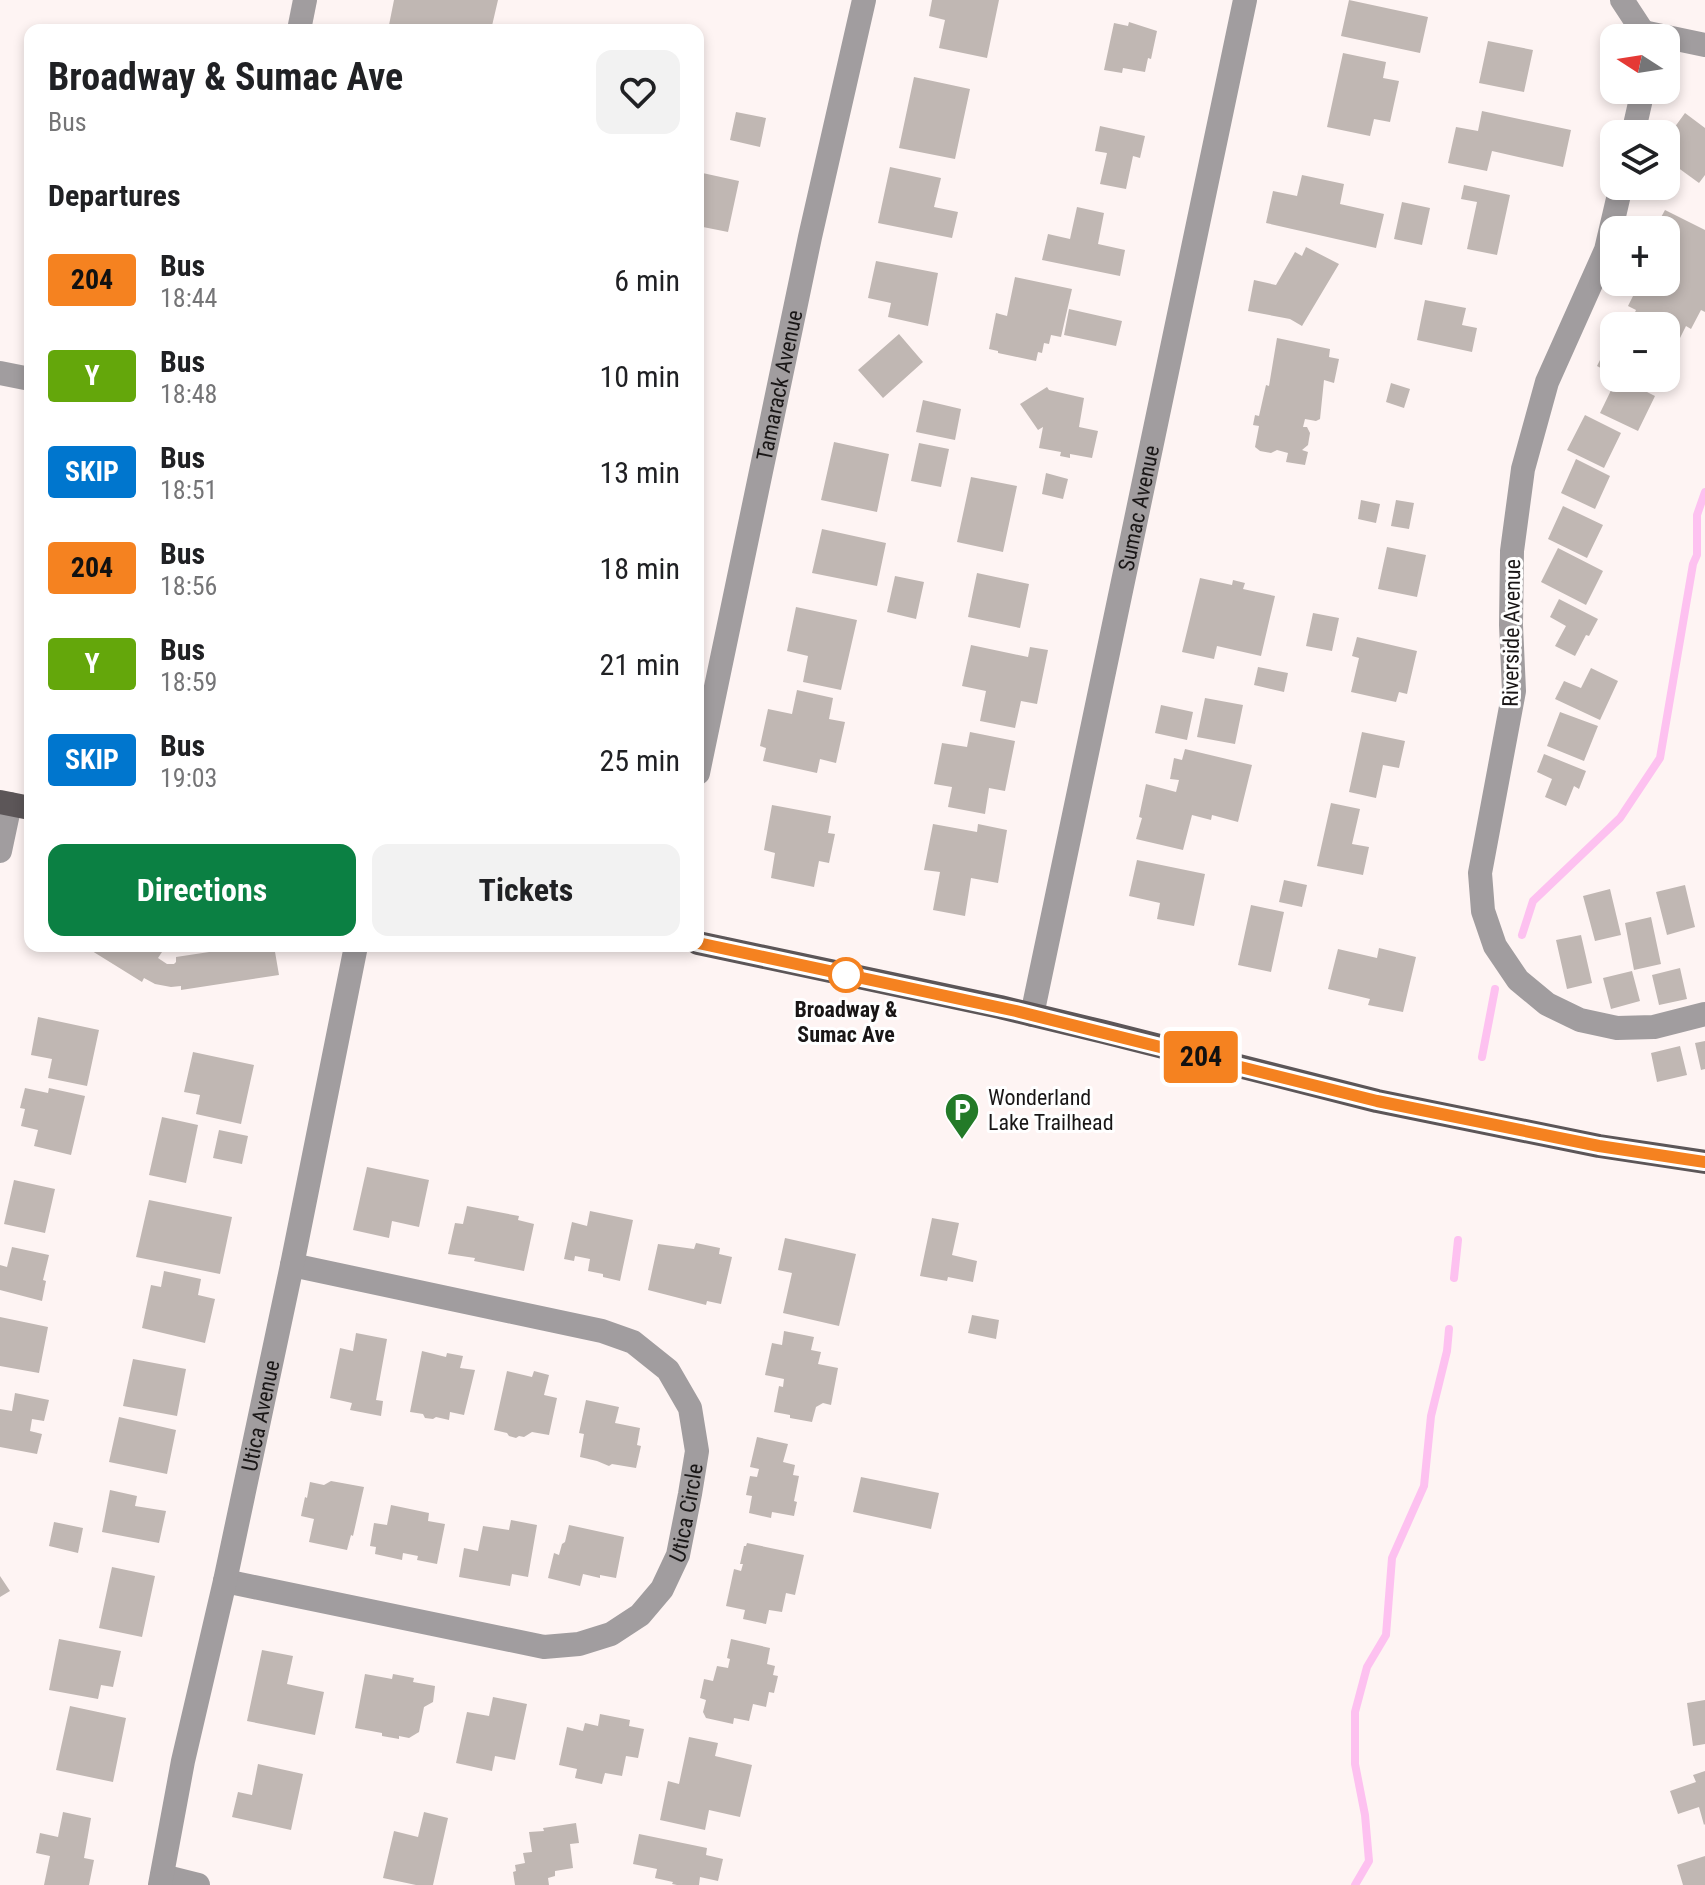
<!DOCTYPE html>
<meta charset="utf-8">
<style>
:root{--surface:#fff;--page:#f2f2f2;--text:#202124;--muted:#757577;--accent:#0b8043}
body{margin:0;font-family:"Roboto Condensed",sans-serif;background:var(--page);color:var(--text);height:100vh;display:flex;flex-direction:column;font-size:30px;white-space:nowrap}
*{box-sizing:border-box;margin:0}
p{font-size:26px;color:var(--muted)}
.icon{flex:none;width:44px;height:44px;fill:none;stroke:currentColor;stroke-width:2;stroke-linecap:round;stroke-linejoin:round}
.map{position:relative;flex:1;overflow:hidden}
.side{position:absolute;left:24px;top:24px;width:680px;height:928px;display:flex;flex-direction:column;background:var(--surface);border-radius:16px;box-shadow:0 4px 12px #0003}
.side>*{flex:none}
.badge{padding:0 16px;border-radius:6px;font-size:28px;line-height:52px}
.needle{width:52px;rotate:282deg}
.controls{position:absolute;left:1600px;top:24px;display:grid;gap:16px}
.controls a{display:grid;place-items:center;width:80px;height:80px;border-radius:16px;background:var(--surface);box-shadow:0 4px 12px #0003;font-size:40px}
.map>.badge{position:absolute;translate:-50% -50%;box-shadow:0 0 0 4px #fff}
h2{padding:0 24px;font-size:30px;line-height:72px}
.round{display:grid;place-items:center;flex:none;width:84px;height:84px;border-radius:16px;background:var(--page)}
.head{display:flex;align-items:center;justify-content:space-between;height:136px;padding:0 24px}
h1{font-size:38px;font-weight:700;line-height:60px}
.cta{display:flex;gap:16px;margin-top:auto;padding:16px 24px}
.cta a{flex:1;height:92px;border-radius:16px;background:var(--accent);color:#fff;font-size:32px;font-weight:700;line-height:92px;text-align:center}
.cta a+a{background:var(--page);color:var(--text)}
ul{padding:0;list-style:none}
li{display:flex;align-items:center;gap:24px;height:96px;padding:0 24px}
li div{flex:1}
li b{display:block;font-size:30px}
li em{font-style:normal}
li .badge{min-width:88px;font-weight:700;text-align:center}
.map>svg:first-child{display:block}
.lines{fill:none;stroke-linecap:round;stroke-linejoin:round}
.stream{stroke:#fdc1f0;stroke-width:8}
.building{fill:#c0b7b3}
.street{stroke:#a19d9f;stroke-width:24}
.primary{stroke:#5c5658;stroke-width:24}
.line-casing{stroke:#fff;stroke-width:18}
.line{stroke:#f58220;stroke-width:12}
.stop-dot{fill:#fff;stroke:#f58220;stroke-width:4}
.labels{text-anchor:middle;stroke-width:6;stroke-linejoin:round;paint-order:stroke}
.street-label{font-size:22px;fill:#191616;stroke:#fff}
.stop-label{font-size:22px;font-weight:bold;fill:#191616;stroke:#fff}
.poi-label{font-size:22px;fill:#191616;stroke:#fff;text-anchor:start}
</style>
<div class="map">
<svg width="1705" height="1885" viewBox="0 0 1705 1885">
<rect width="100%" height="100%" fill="#fef4f3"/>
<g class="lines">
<path class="stream" d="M1522 935 1533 901 1620 818 1660 758 1693 564 1697 555V515L1705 492
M1482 1057 1495 989
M1454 1278 1458 1240
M1355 1885 1369 1861 1365 1815 1355 1764V1712L1367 1667 1386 1635 1392 1558 1424 1486 1431 1416 1447 1351 1449 1329"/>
</g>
<path class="building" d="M394 0H498L491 30H388Z
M932 0H999L987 58 939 48 945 20 929 16Z
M1349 0 1428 17 1420 53 1341 36Z
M1129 22 1157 31 1151 59 1148 58 1145 72 1123 68 1122 73 1104 70 1114 23 1128 26Z
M1488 41 1533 50 1524 92 1479 83Z
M1343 53 1386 62 1383 78 1399 81 1390 122 1374 119 1370 136 1327 127Z
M914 77 970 89 955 159 899 148Z
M1482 111 1571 130 1563 167 1492 151 1487 171 1448 163 1456 127 1478 131Z
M736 112 766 118 760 147 730 140Z
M1685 113 1705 128V175L1699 183 1666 159V139Z
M1100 126 1145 136 1140 158 1133 156 1126 189 1100 184 1107 153 1095 151Z
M890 167 941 178 934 207 958 212 952 238 878 223Z
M698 172 739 181 728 232 698 226Z
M1302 175 1344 184 1340 204 1384 214 1376 248 1266 223 1273 191 1297 196Z
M1464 185 1510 195 1497 255 1467 249 1477 202 1461 199Z
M1402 202 1430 208 1422 245 1394 239Z
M1077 207 1104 213 1098 244 1125 250 1120 276 1042 260 1048 234 1070 239Z
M1665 210 1705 230V312L1701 310 1691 329 1686 326 1677 344 1666 338V326H1641L1631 321 1636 310 1628 306 1640 282H1666V257L1668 253 1666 252V230H1654Z
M1306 247 1339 264 1302 326 1290 319 1248 311 1254 280 1276 285 1295 252 1302 256Z
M876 261 938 273 928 326 888 317 891 303 868 298Z
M1015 277 1072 289 1061 337 1051 335 1049 344 1044 343 1042 353 1038 352 1036 361 998 353V351L989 349 996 313 1007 316Z
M1425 300 1466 308 1462 325 1477 328 1472 352 1417 340Z
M1069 309 1122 321 1116 346 1064 335Z
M1614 332V375L1597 366Z
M899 334 923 362 883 398 858 370Z
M1277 338 1330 349 1329 357 1339 359 1334 383 1324 380 1320 419 1316 421 1305 419 1303 427H1307L1310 433 1308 445 1302 450 1308 452 1305 465 1286 462 1288 453 1277 450 1271 453 1260 451 1255 447 1259 426 1253 425 1255 415 1259 416 1266 385 1269 386Z
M1617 378H1637L1633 385 1655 396 1638 431 1600 413Z
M1391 383 1410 389 1404 408 1386 402Z
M1047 387 1049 390 1084 398 1079 427 1098 431 1092 458 1070 454V458L1060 456 1061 452 1039 448 1043 427 1038 430 1020 404Z
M923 400 961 409 955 440 916 432Z
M1585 415 1621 433 1604 468 1567 450Z
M834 442 889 454 877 512 821 500Z
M919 443 949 449 941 487 911 481Z
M1576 459 1610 476 1595 509 1561 493Z
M1046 473 1068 479 1063 499 1042 494Z
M971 477 1017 486 1003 552 957 542Z
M1361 500 1380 504 1376 523 1358 519Z
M1396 500 1414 503 1409 529 1391 526Z
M1563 506 1603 525 1587 558 1548 539Z
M822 529 886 543 877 586 812 573Z
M1387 547 1426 555 1417 597 1378 589Z
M1558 548 1603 571 1586 605 1541 582Z
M977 573 1029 584 1020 628 968 617Z
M895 576 924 582 916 619 887 612Z
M1200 578 1232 585 1233 580 1245 583 1243 589 1275 596 1261 656 1217 646 1214 659 1182 652Z
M1559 599 1598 619 1589 636 1586 635 1575 656 1555 646 1566 626 1550 617Z
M796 607 857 620 841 690 803 682 808 656 787 651Z
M1313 613 1339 618 1332 651 1306 646Z
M1357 637 1417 651 1407 694 1399 692 1396 702 1351 692 1359 658 1352 656Z
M971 645 1028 657 1030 647 1048 650 1037 704 1021 701 1015 728 980 721 986 691 962 686Z
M1258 667 1288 673 1284 692 1254 685Z
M1591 668 1618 681 1600 720 1555 699 1564 681 1581 688Z
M797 690 833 698 829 719 845 722 836 763 820 759 817 773 763 761 766 748 760 746 768 709 792 714Z
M1205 698 1243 705 1235 744 1197 737Z
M1161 705 1193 712 1187 740 1155 733Z
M1560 712 1598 726 1584 761 1547 746Z
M970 732 1015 741 1005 791 989 788 985 814 948 807 952 787 934 784 942 743 967 747Z
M1362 732 1405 741 1399 768 1383 765 1376 798 1349 792Z
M1185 749 1252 765 1238 822 1212 815 1211 820 1192 815 1183 850 1136 839 1142 818 1139 817 1146 784 1176 792 1179 780 1170 779 1174 758 1182 760Z
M1544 754 1586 771 1579 789 1574 786 1566 806 1545 797 1552 779 1537 772Z
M1331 803 1360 809 1352 844 1369 847 1363 875 1317 866Z
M772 805 831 816 828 833 835 834 829 863 819 861 814 887 771 878 775 853 764 850Z
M933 824 977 832 978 824 1007 830 998 883 971 878 965 916 933 910 940 872 924 870Z
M1137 860 1205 874 1194 926 1157 919 1160 903 1129 896Z
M1284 880 1307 885 1302 907 1279 902Z
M1685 885 1695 927 1667 935 1656 892Z
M1610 889 1621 935 1595 941 1583 896Z
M1251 905 1284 912 1271 972 1238 965Z
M1651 917 1661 964 1634 970 1625 923Z
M1581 935 1592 983 1567 989 1556 940Z
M84 946H153L162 952 158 958 167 964H174L176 962V957L249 946H274L279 975 181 990V986L171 987 155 984 144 978 142 982Z
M1379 948 1416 957 1403 1012 1368 1005 1370 999 1328 989 1338 949 1377 958Z
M1680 968 1687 999 1659 1005 1652 975Z
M1632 971 1640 1001 1611 1009 1603 978Z
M38 1017 99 1030 87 1086 48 1078 52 1059 31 1055Z
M1705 1041V1069L1701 1070 1695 1043Z
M1680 1046 1687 1075 1657 1082 1651 1053Z
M193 1052 254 1065 241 1124 196 1114 200 1095 184 1092Z
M25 1088 48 1093 49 1088 85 1096 71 1155 34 1146 38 1130 21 1126 25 1109 20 1108Z
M162 1117 198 1125 186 1183 149 1175Z
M219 1130 248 1136 242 1164 213 1158Z
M367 1167 429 1180 419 1227 392 1221 389 1238 353 1230Z
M14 1180 55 1189 45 1233 4 1224Z
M149 1200 232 1217 220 1274 136 1257Z
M467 1206 519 1216 518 1220 534 1224 524 1271 474 1261 475 1258 448 1254 455 1223 463 1224Z
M590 1211 633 1220 620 1281 603 1277V1274L588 1271 590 1259 575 1256 574 1261 564 1259 572 1222 587 1226Z
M932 1218 959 1223 952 1255 977 1261 973 1282 948 1277 947 1281 920 1276Z
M785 1238 856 1254 839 1326 783 1313 792 1273 778 1270Z
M696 1243 720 1248 719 1254 732 1257 721 1304 707 1301 706 1305 648 1290 658 1244 694 1249Z
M12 1247 49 1255 43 1280 46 1281 42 1301 0 1290V1265L7 1267Z
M164 1271 201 1279 198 1295 215 1299 205 1343 142 1328 151 1285 161 1287Z
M972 1315 999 1320 996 1339 968 1333Z
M0 1317 48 1327 39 1373 0 1366Z
M784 1331 814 1337 811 1350 821 1352 818 1364 838 1368 831 1405 823 1403 816 1407 812 1422 790 1418V1415L774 1412 779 1386 783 1387 784 1379 765 1375 772 1343 782 1345Z
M356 1333 387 1339 376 1400 383 1401 381 1416 350 1410 352 1403 330 1398 340 1348 353 1351Z
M422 1351 446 1357 447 1353 463 1356 460 1368 475 1370 464 1415 450 1412 449 1420 436 1417 433 1419 425 1418 423 1414 410 1412Z
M133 1359 186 1369 177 1416 123 1406Z
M507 1371 532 1377 534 1371 549 1375 544 1395 557 1398 549 1435 532 1432 524 1437 519 1436 516 1438 509 1436 507 1433 494 1430Z
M15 1393 49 1400 44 1421 32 1419 30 1431 42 1434 37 1454 0 1447V1409L12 1411Z
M586 1400 619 1407 615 1423 640 1428 637 1445 641 1446 636 1468 612 1464 609 1466 597 1461 580 1457 584 1434 579 1433Z
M119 1417 176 1430 167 1474 109 1462Z
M757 1437 788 1444 783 1462 795 1465 793 1475 799 1476 794 1501 797 1502 794 1516 772 1512 771 1518 749 1513 752 1496 746 1495 750 1476 757 1477 759 1469 750 1467Z
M861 1477 939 1493 931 1529 853 1512Z
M331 1481 364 1487 353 1536 351 1535 347 1550 309 1542 314 1519 301 1516 305 1497 307 1498 310 1482 324 1485Z
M110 1490 137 1496 135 1506 166 1511 159 1543 102 1532Z
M391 1505 429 1513 428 1521 445 1524 437 1564 417 1560 418 1556 403 1553 402 1560 375 1554 376 1547 370 1546 374 1523 387 1525Z
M511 1520 537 1525 528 1577 512 1574 510 1586 459 1577 464 1548 478 1551 483 1526 509 1530Z
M54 1522 83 1528 78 1553 49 1546Z
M569 1525 624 1537 616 1578 600 1575V1578L583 1574 580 1586 548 1578 554 1553 559 1555 562 1544 565 1542Z
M747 1543 804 1555 795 1595 786 1593 782 1612 769 1610 766 1624 743 1619 745 1610 726 1606 734 1569 741 1571 743 1564H740L744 1546H746Z
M112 1567 155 1576 142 1637 99 1628Z
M0 1576 10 1591 0 1597Z
M59 1639 121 1651 113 1687 101 1685 98 1699 49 1690Z
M731 1639 770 1648 767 1664 775 1666 773 1675 778 1676 774 1693 769 1692 766 1707 753 1704 749 1721 734 1718 733 1724 706 1718 703 1712 706 1700 700 1698 704 1679 713 1681 717 1666 728 1668 730 1659 727 1658Z
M262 1650 293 1656 287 1684 324 1692 315 1735 247 1721Z
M365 1674 392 1679 393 1674 414 1678 413 1682 435 1686 433 1702 424 1707 419 1732 409 1738 399 1736V1739L382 1736V1733L355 1728Z
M493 1697 527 1704 515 1760 495 1756 492 1771 456 1763 467 1712 489 1716Z
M1705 1700V1744L1693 1746 1687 1703Z
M70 1706 126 1718 113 1782 56 1770Z
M600 1714 630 1720 629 1726 644 1729 638 1758 626 1756 622 1776 605 1773 602 1784 575 1778 577 1769 559 1765 567 1727 583 1731 585 1723 598 1726Z
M689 1737 718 1743 715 1756 752 1765 740 1817 709 1810 705 1830 660 1820 668 1781 679 1784Z
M258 1764 303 1774 291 1830 232 1817 238 1792 252 1795Z
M1705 1771V1824L1704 1825 1699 1807 1678 1814 1670 1791 1696 1782 1693 1775Z
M63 1812 91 1818 84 1858 94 1860 89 1885H44L50 1856 36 1853 40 1833 58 1837Z
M424 1812 448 1818 433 1885H416L383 1878 394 1831 418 1837Z
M576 1823 579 1843 570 1844 573 1868 555 1871V1876L548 1878 549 1885H515L513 1872 516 1871 515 1865 525 1863 523 1853 532 1852 529 1832 544 1831 543 1828Z
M639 1834 707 1848 706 1855 723 1859 718 1881 700 1877 699 1885H677L672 1884 673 1882 655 1878 657 1869 633 1864Z
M1705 1856V1885H1683L1677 1865Z"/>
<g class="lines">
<g class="street">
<path d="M1622 0 1643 32 1644 38"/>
<path d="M299 30 305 0"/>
<path d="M1643 32 1705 45"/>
<path d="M1633 134 1643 90"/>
<path d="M1621 186 1606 250 1547 382 1523 469 1512 551 1511 625 1514 691 1480 873 1483 911 1495 946 1518 980 1547 1004 1580 1020 1617 1028 1654 1027 1705 1014"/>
<path d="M0 373 30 379"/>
<path id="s1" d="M698 773 810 237 864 0"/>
<path d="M0 851 10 804"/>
<path id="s2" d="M1032 1015 1245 0"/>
<path id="s3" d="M225 1581 544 1647 579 1644 611 1634 640 1615 662 1589 678 1555 690 1494 697 1451 690 1408 668 1370 633 1342 602 1331 292 1265"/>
<path d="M162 1876 198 1885"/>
<path id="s4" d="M160 1885 183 1761 225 1581 292 1265 356 946"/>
</g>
<path class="primary" d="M0 802 30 808
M698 943 1000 1007 1104 1032 1377 1101 1599 1146 1705 1162"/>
</g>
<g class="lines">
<g class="line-casing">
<path id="line" d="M698 943 1016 1011 1377 1101 1599 1146 1705 1162"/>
</g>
<use href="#line" class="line"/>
</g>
<defs>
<g id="parking-pin" transform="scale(1.8)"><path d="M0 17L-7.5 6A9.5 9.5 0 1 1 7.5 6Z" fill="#237a28" stroke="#fff"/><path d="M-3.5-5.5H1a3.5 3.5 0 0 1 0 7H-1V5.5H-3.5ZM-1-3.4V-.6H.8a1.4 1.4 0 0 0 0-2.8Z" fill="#fff"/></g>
</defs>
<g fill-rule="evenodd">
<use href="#parking-pin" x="962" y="1110"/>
</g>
<circle class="stop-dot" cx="846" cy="975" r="16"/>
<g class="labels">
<g class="street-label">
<text dy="8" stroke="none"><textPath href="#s1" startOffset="396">Tamarack Avenue</textPath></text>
<text dy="8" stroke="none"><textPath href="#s2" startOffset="518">Sumac Avenue</textPath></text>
<text transform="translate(1511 633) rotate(-89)" y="8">Riverside Avenue</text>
<text dy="8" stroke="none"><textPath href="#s4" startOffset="480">Utica Avenue</textPath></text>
<text dy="8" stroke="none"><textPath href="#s3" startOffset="544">Utica Circle</textPath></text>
</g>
<g class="stop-label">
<text x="846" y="1017">Broadway &amp;<tspan x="846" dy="25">Sumac Ave</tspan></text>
</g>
<g class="poi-label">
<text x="988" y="1105">Wonderland<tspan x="988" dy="25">Lake Trailhead</tspan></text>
</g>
</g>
</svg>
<div class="controls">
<a><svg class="needle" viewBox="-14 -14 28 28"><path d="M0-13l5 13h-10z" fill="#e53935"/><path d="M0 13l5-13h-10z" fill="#757577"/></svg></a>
<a><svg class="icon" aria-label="layers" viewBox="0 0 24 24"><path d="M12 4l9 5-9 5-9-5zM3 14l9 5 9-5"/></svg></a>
<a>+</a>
<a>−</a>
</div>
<b class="badge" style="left:1201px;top:1057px;background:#f58220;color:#111">204</b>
<section class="side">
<div class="head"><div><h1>Broadway &amp; Sumac Ave</h1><p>Bus</p></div><a class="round"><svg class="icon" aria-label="heart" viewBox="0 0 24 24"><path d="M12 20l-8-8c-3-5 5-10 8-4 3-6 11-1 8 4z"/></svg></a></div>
<h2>Departures</h2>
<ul>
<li><span class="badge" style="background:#f58220;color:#111">204</span><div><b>Bus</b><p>18:44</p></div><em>6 min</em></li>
<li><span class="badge" style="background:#64a70b;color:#fff">Y</span><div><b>Bus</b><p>18:48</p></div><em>10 min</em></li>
<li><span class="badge" style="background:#0076ce;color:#fff">SKIP</span><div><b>Bus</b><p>18:51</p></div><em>13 min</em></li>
<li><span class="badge" style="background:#f58220;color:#111">204</span><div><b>Bus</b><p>18:56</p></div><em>18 min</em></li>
<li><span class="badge" style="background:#64a70b;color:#fff">Y</span><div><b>Bus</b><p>18:59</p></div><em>21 min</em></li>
<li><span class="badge" style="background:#0076ce;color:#fff">SKIP</span><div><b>Bus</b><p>19:03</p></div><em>25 min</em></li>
</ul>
<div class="cta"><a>Directions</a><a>Tickets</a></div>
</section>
</div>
